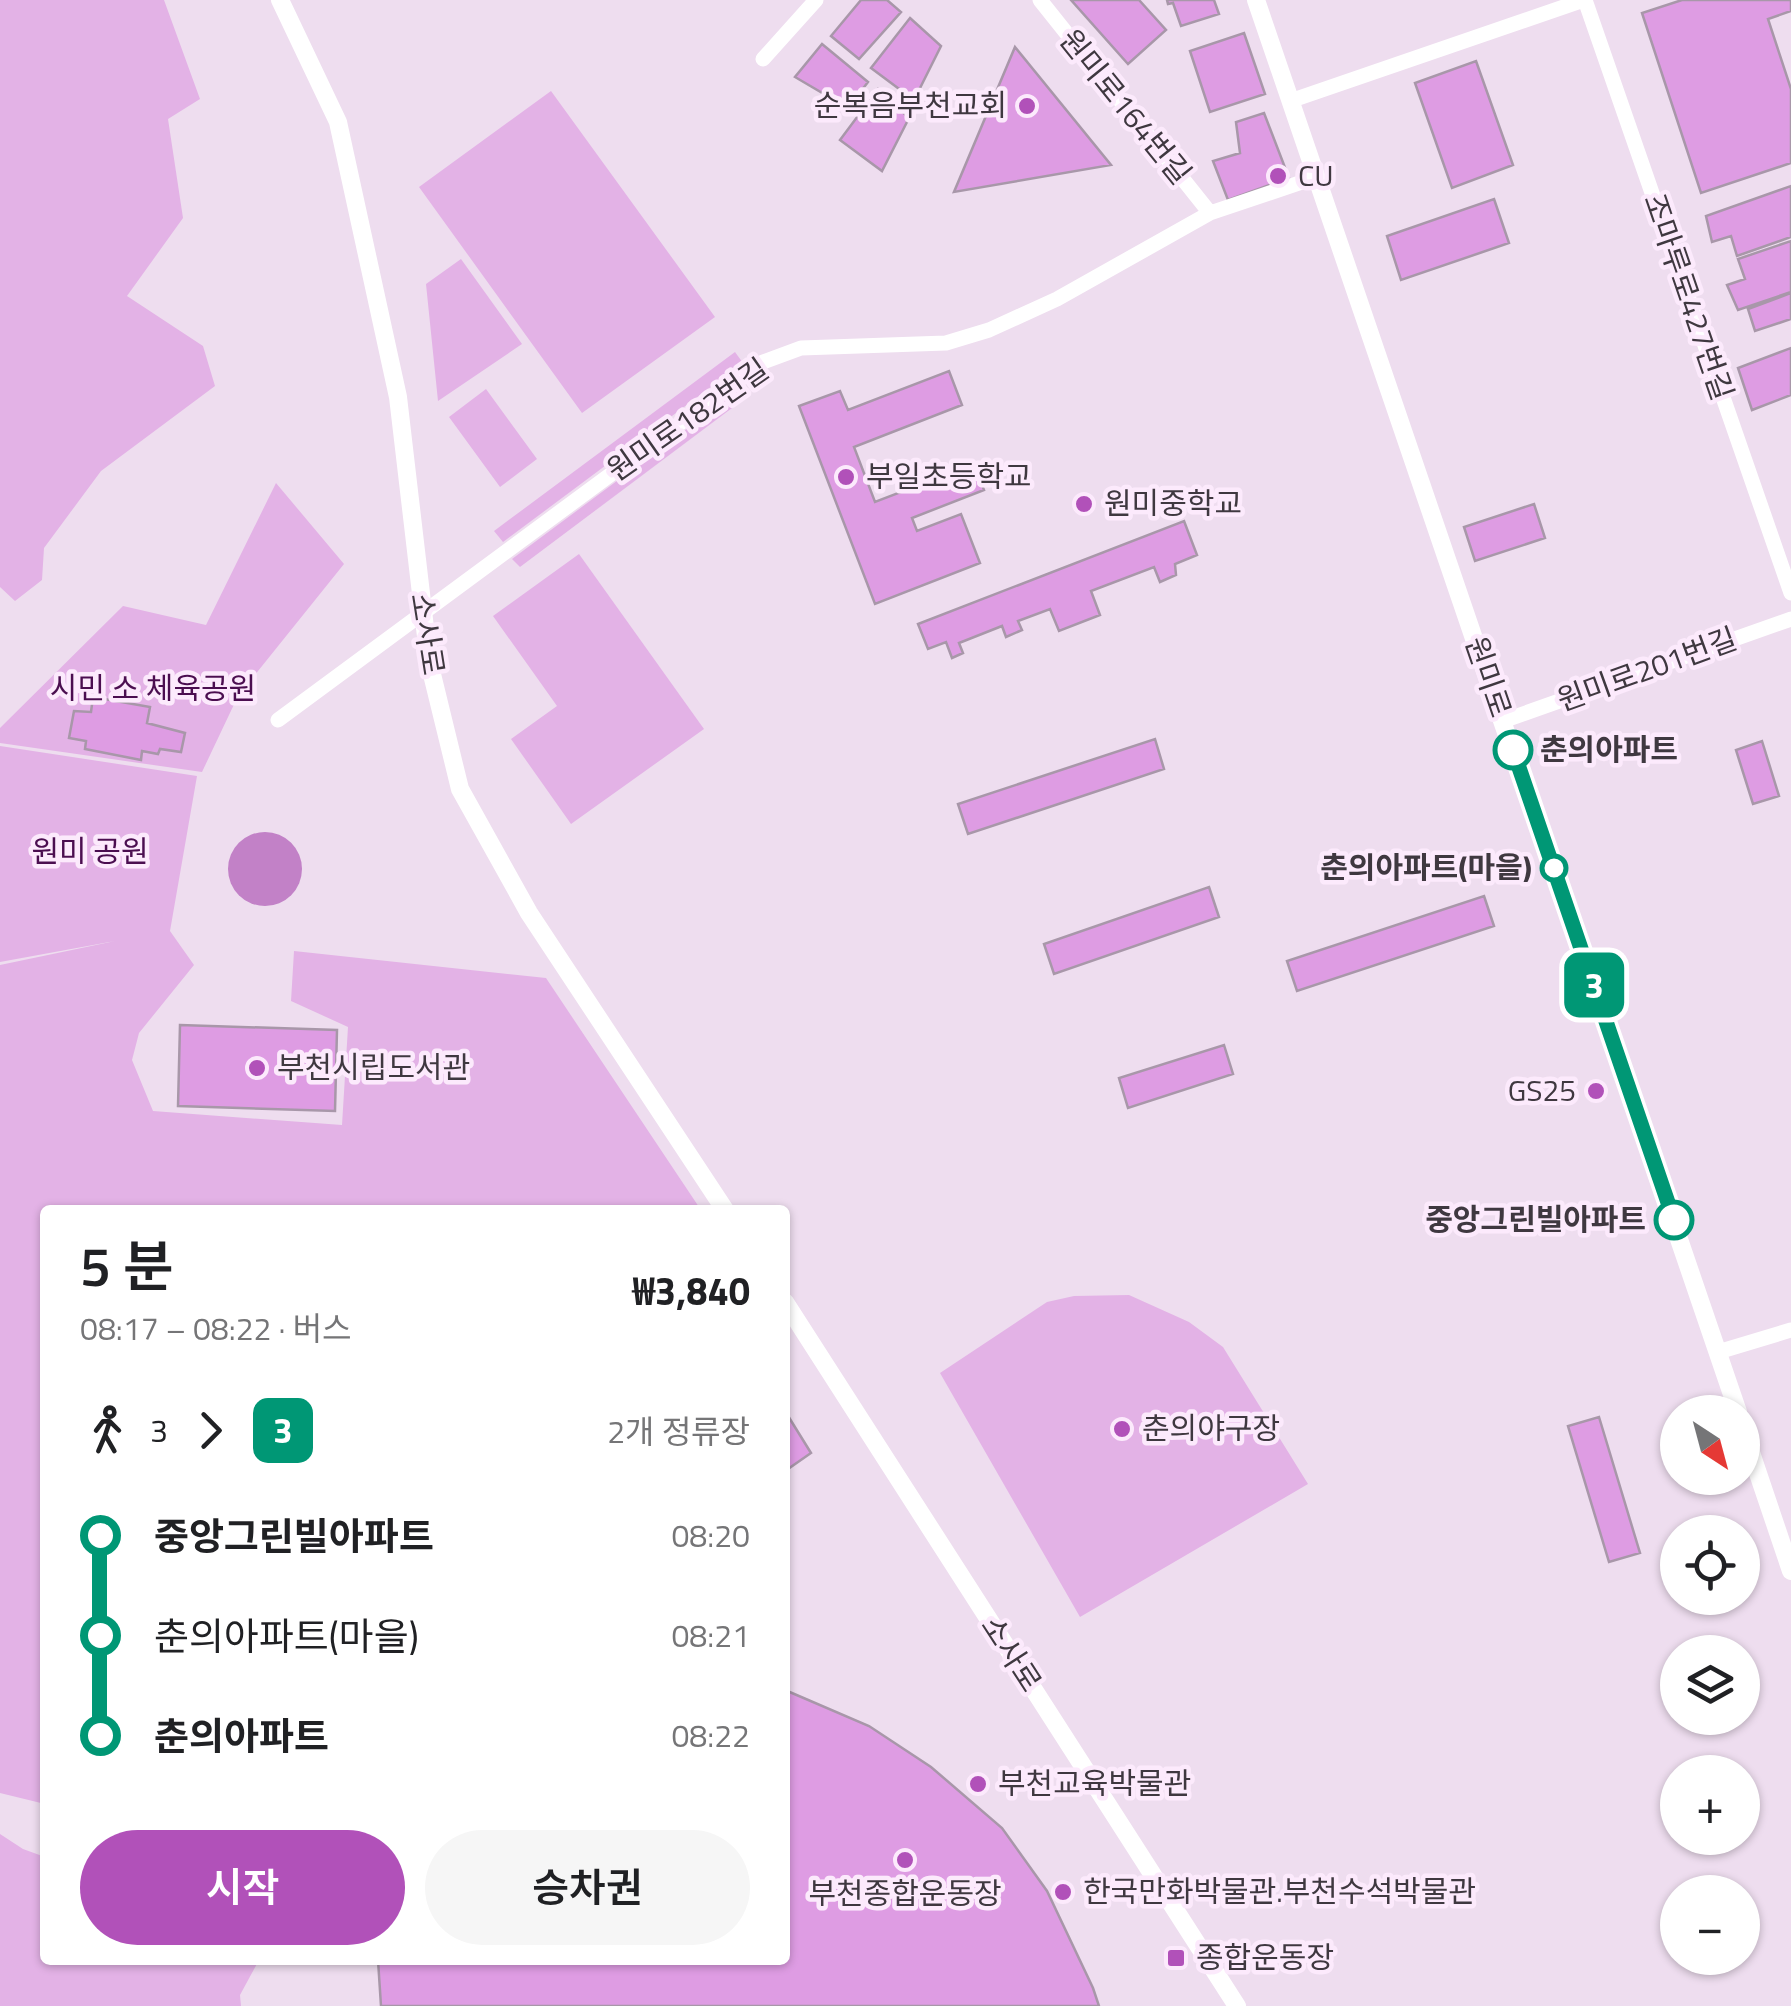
<!DOCTYPE html>
<html lang="ko">
<meta charset="utf-8">
<style>
:root{--surface:#fff;--page:#f6f6f6;--text:#202124;--muted:#757577;--accent:#b151b9}
body{margin:0;font-family:"Titillium Web","Noto Sans KR",sans-serif;background:var(--page);color:var(--text);height:100vh;display:flex;flex-direction:column;font-size:38px;white-space:nowrap}
*{box-sizing:border-box;margin:0}
p{font-size:32px;color:var(--muted)}
.icon{flex:none;width:55px;height:55px;fill:none;stroke:currentColor;stroke-width:2;stroke-linecap:round;stroke-linejoin:round}
.map{position:relative;flex:1;overflow:hidden}
.side{position:absolute;left:40px;top:1205px;width:750px;height:760px;display:flex;flex-direction:column;background:var(--surface);border-radius:10px;box-shadow:0 2px 8px #0004}
.side>*{flex:none}
.badge{padding:0 20px;border-radius:15px;font-size:35px;line-height:65px}
.needle{width:65px;rotate:144deg}
.fabs{position:absolute;left:1660px;top:1395px;display:grid;gap:20px}
.fabs a{display:grid;place-items:center;width:100px;height:100px;border-radius:50%;background:var(--surface);box-shadow:0 2px 8px #0004;font-size:50px}
.map>.badge{position:absolute;translate:-50% -50%;box-shadow:0 0 0 5px #fff}
.legs{display:flex;align-items:center;gap:15px;height:110px;padding:0 40px;font-size:32px}
.legs p{margin-inline-start:auto}
.head{display:flex;align-items:center;justify-content:space-between;height:170px;padding:0 40px}
h1{font-size:55px;font-weight:600;line-height:75px}
.cta{display:flex;gap:20px;margin-top:auto;padding:20px 40px}
.cta a{flex:1;height:115px;border-radius:60px;background:var(--accent);color:#fff;font-size:40px;font-weight:600;line-height:115px;text-align:center}
.cta a+a{background:var(--page);color:var(--text)}
ul{padding:0 40px;list-style:none}
li{display:flex;align-items:center;gap:35px;height:100px;font-size:38px}
li i{display:grid;place-items:center;width:15px;height:100%;margin:0 12px;background:currentColor}
li i::after{content:'';width:25px;height:25px;margin:-12px;border:8px solid;border-radius:50%;background:var(--surface)}
li p{margin-inline-start:auto}
li:first-child i{background:linear-gradient(#0000 50%,currentColor 0)}
li:last-child i{background:linear-gradient(currentColor 50%,#0000 0)}
.map>svg:first-child{display:block}
.green{fill:#e3b2e6}
.water{fill:#c281c7}
.building{fill:#de9ce3;stroke:#a897a9;stroke-width:2.5}
.lines{fill:none;stroke-linecap:round;stroke-linejoin:round}
.minor{stroke:#fff;stroke-width:15}
.tertiary{stroke:#fff;stroke-width:18}
.line-1-casing{stroke:#fff;stroke-width:22}
.line-1{stroke:#009775;stroke-width:15}
.poi-dot{fill:#b151b9;stroke:#fceafc;stroke-width:4}
.stop-1-dot{fill:#fff;stroke:#009775;stroke-width:5}
.labels{text-anchor:middle;stroke-width:9;stroke-linejoin:round;paint-order:stroke}
.poi-label{font-size:30px;fill:#3f3840;stroke:#fceafc;text-anchor:start}
.street-label{font-size:30px;fill:#3f3840;stroke:#fceafc}
.park-label{font-size:30px;fill:#4b0e50;stroke:#fceafc}
.stop-label{font-size:30px;font-weight:bold;fill:#3f3840;stroke:#fceafc;text-anchor:end}
</style>
<div class="map">
<svg width="1791" height="2006" viewBox="0 0 1791 2006">
<rect width="100%" height="100%" fill="#eeddef"/>
<path class="green" d="M0 0H164L200 99 168 119 183 218 127 296 203 346 215 386 101 471 44 548 42 580 15 601 0 587Z
M551 91 715 317 582 413 419 187Z
M461 259 522 344 438 401 426 284Z
M735 352 743 363 503 542 494 531Z
M486 389 537 459 500 487 449 417Z
M739 390 744 399 520 567 512 559Z
M276 483 344 564 238 696 202 772 0 743V728L123 606 206 625Z
M579 554 704 729 571 824 511 739 557 706 493 616Z
M0 746 197 776 170 931 194 965 139 1033 132 1060 153 1111 342 1125 348 1027 291 1001 294 951 546 978 701 1210H45V1804L0 1793V965L115 941 0 962Z
M1129 1295 1189 1322 1223 1347 1308 1484 1080 1617 940 1373 1047 1302 1074 1296Z
M0 1834 23 1849 45 1857V1960H259L240 1995 241 2006H0Z"/>
<path class="water" d="M228 869a37 37 0 1 1 74 0a37 37 0 1 1-74 0Z"/>
<path class="building" d="M861 0H887L901 12 859 59 831 36Z
M1071 0H1139L1166 30 1128 64Z
M1167 0H1214L1219 14 1181 26 1173 3 1168 4Z
M1682 0H1791V11L1768 19 1791 89V163L1701 193 1642 13Z
M910 18 941 46 914 100 871 68Z
M1244 33 1265 94 1210 112 1190 51Z
M822 44 868 82 848 108 795 77Z
M1015 47 1111 165 954 192Z
M1476 61 1513 165 1452 188 1415 83Z
M878 89 909 118 882 171 840 140Z
M1264 113 1289 178 1228 200 1213 161 1240 153 1236 122Z
M1791 186V237L1737 256 1731 236 1712 242 1706 216Z
M1494 199 1509 243 1401 280 1387 236Z
M1791 241V292L1738 310 1727 285 1745 279 1738 259Z
M1791 293V319L1755 331 1748 309Z
M1791 348V395L1752 410 1738 368Z
M949 371 962 405 854 447 875 502 974 464 984 490 912 518 917 531 961 514 980 563 875 604 799 406 840 391 848 410Z
M1534 504 1545 538 1475 561 1464 527Z
M1184 521 1197 555 1175 564 1176 575 1160 582 1154 567 1091 591 1100 615 1059 631 1050 609 1018 621 1022 630 1006 637 1002 626 959 643 963 653 952 658 946 642 928 649 918 624Z
M93 697 150 707 147 723 185 733 181 752 160 749 158 754 142 751 141 760 85 749 86 741 69 738 74 711 91 712Z
M1155 739 1164 769 968 834 958 804Z
M1762 741 1779 796 1753 804 1736 750Z
M1209 887 1219 917 1054 974 1044 944Z
M1484 896 1494 926 1297 991 1287 961Z
M180 1025 337 1030 335 1111 178 1106Z
M1224 1045 1233 1074 1128 1108 1119 1078Z
M785 1411 811 1453 785 1471Z
M1599 1417 1640 1553 1609 1562 1568 1426Z
M785 1690 869 1726 931 1767 1002 1828 1047 1891 1093 1988 1099 2006H381L378 1960H785Z"/>
<g class="lines">
<path class="minor" d="M1040 0 1210 213
M1585 0 1791 593
M763 59 816 0
M1290 101 1584 0
M278 720 763 362 801 348 946 343 989 330 1057 299 1210 213 1317 177
M1503 721 1791 619
M1718 1352 1791 1330"/>
<path class="tertiary" d="M280 0 338 122 398 397 429 662 460 789 529 913 725 1210
M1256 0 1738 1412
M785 1302 1237 2006
M1742 1426 1791 1571"/>
</g>
<g class="lines">
<g class="line-1-casing">
<path id="line-1" d="M1513 750 1674 1220"/>
</g>
<use href="#line-1" class="line-1"/>
</g>
<g class="poi-dot">
<circle cx="1027" cy="106" r="10"/>
<circle cx="1278" cy="176" r="10"/>
<circle cx="846" cy="477" r="10"/>
<circle cx="1084" cy="504" r="10"/>
<circle cx="257" cy="1068" r="10"/>
<circle cx="1596" cy="1091" r="10"/>
<circle cx="1122" cy="1429" r="10"/>
<circle cx="978" cy="1784" r="10"/>
<circle cx="905" cy="1860" r="10"/>
<circle cx="1063" cy="1892" r="10"/>
<rect x="1166" y="1948" width="20" height="20" rx="5"/>
</g>
<g class="stop-1-dot">
<circle cx="1513" cy="750" r="18"/>
<circle cx="1554" cy="868" r="12"/>
<circle cx="1674" cy="1220" r="18"/>
</g>
<g class="labels">
<g class="poi-label">
<text x="1007" y="116" text-anchor="end">순복음부천교회</text>
<text x="1298" y="186">CU</text>
<text x="866" y="487">부일초등학교</text>
<text x="1104" y="514">원미중학교</text>
<text x="277" y="1078">부천시립도서관</text>
<text x="1576" y="1101" text-anchor="end">GS25</text>
<text x="1142" y="1439">춘의야구장</text>
<text x="998" y="1794">부천교육박물관</text>
<text x="1083" y="1902">한국만화박물관.부천수석박물관</text>
<text x="905" y="1904" text-anchor="middle">부천종합운동장</text>
<text x="1196" y="1968">종합운동장</text>
</g>
<g class="street-label">
<text transform="translate(1125 107) rotate(51)" y="10">원미로164번길</text>
<text transform="translate(1688 297) rotate(71)" y="10">조마루로427번길</text>
<text transform="translate(688 420) rotate(-35)" y="10">원미로182번길</text>
<text transform="translate(427 634) rotate(81)" y="10">소사로</text>
<text transform="translate(1647 670) rotate(-20)" y="10">원미로201번길</text>
<text transform="translate(1488 677) rotate(71)" y="10">원미로</text>
<text transform="translate(1011 1654) rotate(57)" y="10">소사로</text>
</g>
<g class="park-label">
<text x="153" y="699">시민 소 체육공원</text>
<text x="90" y="862">원미 공원</text>
</g>
<g class="stop-label">
<text x="1540" y="760" text-anchor="start">춘의아파트</text>
<text x="1532" y="878">춘의아파트(마을)</text>
<text x="1646" y="1230">중앙그린빌아파트</text>
</g>
</g>
</svg>
<div class="fabs">
<a><svg class="needle" viewBox="-14 -14 28 28"><path d="M0-13l5 13h-10z" fill="#e53935"/><path d="M0 13l5-13h-10z" fill="#757577"/></svg></a>
<a><svg class="icon" aria-label="locate" viewBox="0 0 24 24"><circle cx="12" cy="12" r="6"/><path d="M12 2v4M12 18v4M2 12h4M18 12h4"/></svg></a>
<a><svg class="icon" aria-label="layers" viewBox="0 0 24 24"><path d="M12 4l9 5-9 5-9-5zM3 14l9 5 9-5"/></svg></a>
<a>+</a>
<a>−</a>
</div>
<b class="badge" style="left:1594px;top:985px;background:#009775;color:#fff">3</b>
<section class="side">
<div class="head"><div><h1>5 분</h1><p>08:17 – 08:22 · 버스</p></div><b>₩3,840</b></div>
<div class="legs"><svg class="icon" aria-label="walk" viewBox="0 0 24 24"><circle cx="13" cy="4" r="2"/><path d="M13 8l-2 6 4 7M11 14l-3 7M7 12l3-4h3l4 4"/></svg>3<svg class="icon" aria-label="forward" viewBox="0 0 24 24"><path d="M9 5l7 7-7 7"/></svg><b class="badge" style="background:#009775;color:#fff">3</b><p>2개 정류장</p></div>
<ul>
<li><i style="color:#009775"></i><b>중앙그린빌아파트</b><p>08:20</p></li>
<li><i style="color:#009775"></i><span>춘의아파트(마을)</span><p>08:21</p></li>
<li><i style="color:#009775"></i><b>춘의아파트</b><p>08:22</p></li>
</ul>
<div class="cta"><a>시작</a><a>승차권</a></div>
</section>
</div>
